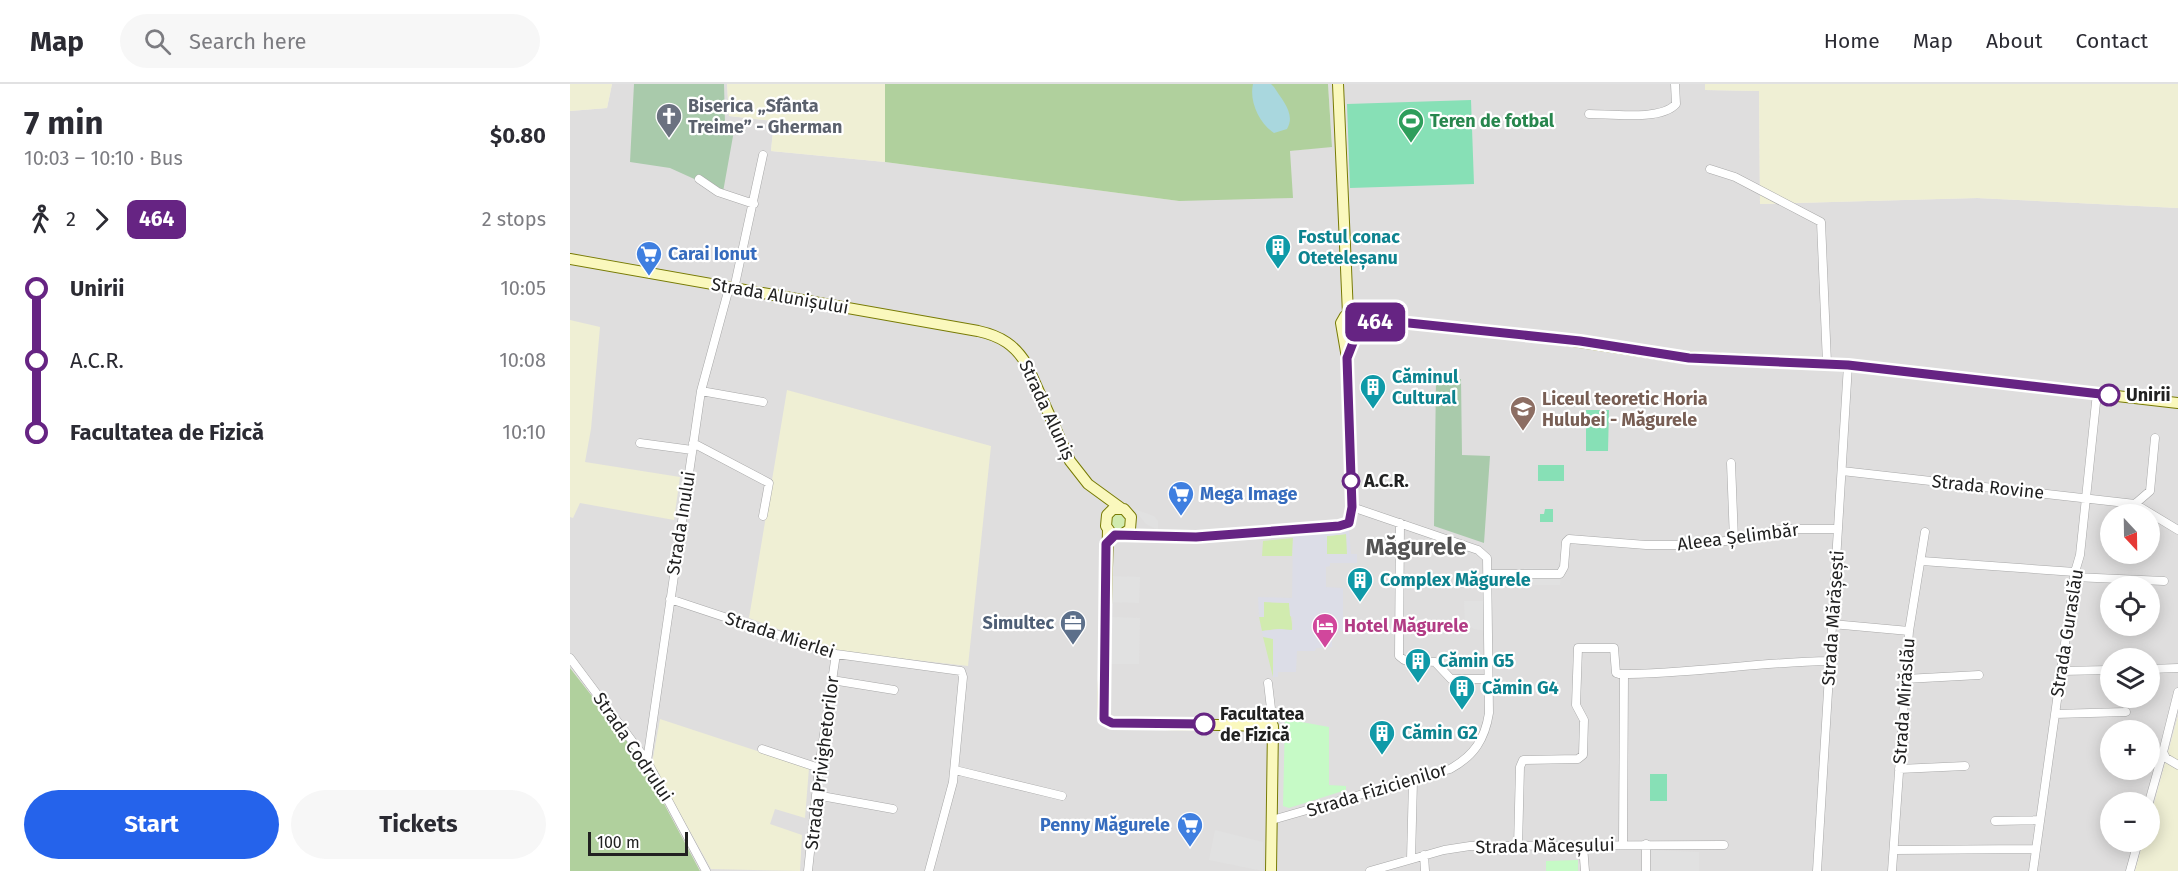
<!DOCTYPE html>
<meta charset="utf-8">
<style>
:root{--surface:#fff;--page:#f7f7f7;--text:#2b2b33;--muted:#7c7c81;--line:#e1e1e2;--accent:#2563eb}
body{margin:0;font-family:"Fira Sans",sans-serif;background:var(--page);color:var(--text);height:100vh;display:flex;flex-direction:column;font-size:22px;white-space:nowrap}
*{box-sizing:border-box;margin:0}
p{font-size:20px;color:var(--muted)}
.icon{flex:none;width:33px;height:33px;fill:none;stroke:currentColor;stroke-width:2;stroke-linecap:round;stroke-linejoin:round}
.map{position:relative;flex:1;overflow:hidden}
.panel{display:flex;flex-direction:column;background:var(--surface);width:570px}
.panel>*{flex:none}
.badge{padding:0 12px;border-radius:9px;font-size:21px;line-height:39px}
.needle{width:39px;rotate:158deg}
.controls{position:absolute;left:1530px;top:420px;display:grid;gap:12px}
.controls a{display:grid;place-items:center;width:60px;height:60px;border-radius:50%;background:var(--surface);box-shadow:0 3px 15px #0003;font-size:30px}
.scale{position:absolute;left:18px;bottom:15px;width:100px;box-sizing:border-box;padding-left:6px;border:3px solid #212121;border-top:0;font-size:16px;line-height:21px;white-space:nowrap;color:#212121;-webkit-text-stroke:4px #fff;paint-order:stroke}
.map>.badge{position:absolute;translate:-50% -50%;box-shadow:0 0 0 3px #fff}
.legs{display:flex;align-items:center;gap:9px;height:66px;padding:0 24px;font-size:20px}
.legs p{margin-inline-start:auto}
.summary{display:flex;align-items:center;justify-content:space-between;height:102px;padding:0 24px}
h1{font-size:33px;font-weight:700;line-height:45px}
.cta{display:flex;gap:12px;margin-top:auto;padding:12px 24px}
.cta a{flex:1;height:69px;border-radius:36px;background:var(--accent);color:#fff;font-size:24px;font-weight:700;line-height:69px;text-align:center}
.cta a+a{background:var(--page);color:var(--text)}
ul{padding:0 24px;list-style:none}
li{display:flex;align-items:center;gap:21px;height:72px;font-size:22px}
li i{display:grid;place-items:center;width:9px;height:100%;margin:0 8px;background:currentColor}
li i::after{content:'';width:15px;height:15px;margin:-8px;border:4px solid;border-radius:50%;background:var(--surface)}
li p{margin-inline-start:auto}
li:first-child i{background:linear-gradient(#0000 50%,currentColor 0)}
li:last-child i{background:linear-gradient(currentColor 50%,#0000 0)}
header{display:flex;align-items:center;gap:36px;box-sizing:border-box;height:84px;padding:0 30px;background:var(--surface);border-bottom:2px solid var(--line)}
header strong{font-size:28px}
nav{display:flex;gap:33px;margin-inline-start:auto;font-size:21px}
.search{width:420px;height:54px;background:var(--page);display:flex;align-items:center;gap:15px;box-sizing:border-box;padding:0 21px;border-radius:33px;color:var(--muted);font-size:22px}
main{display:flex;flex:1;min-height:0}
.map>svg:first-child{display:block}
.residential{fill:#dfdede;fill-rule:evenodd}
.farmland{fill:#efefd4}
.grass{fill:#d1ebaf}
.forest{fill:#b0d09d}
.cemetery{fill:#a9caab}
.park{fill:#c6fac6}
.pitch{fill:#87e0b6}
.parking{fill:#e1e1e1}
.plaza{fill:#dcdde7;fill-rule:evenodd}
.water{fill:#a9d7de}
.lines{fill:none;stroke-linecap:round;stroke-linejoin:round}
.street-casing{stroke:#a8a8a8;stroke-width:9}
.secondary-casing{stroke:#787b05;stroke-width:12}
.street{stroke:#fff;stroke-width:8}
.secondary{stroke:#faf8bd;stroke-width:10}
.line-1-casing{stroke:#fff;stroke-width:14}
.line-1{stroke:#662483;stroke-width:9}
.stop-1-dot{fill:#fff;stroke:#662483;stroke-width:3}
.labels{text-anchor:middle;stroke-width:4.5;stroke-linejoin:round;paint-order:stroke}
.worship-label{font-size:18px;font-weight:bold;fill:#5b616d;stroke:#fff;text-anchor:start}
.leisure-label{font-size:18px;font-weight:bold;fill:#27864d;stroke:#fff;text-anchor:start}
.culture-label{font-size:18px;font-weight:bold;fill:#0d838f;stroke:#fff;text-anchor:start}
.shop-label{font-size:18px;font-weight:bold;fill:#366cbe;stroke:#fff;text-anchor:start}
.street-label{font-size:18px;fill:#212121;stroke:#fff}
.stop-label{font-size:18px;font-weight:bold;fill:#212121;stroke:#fff;text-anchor:start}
.education-label{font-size:18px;font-weight:bold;fill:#785e54;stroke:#fff;text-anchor:start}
.service-label{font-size:18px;font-weight:bold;fill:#4e5e75;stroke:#fff;text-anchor:end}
.hotel-label{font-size:18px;font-weight:bold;fill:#b23c85;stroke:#fff;text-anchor:start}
.district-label{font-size:24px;font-weight:bold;fill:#545454;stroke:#fff}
</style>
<header>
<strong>Map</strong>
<div class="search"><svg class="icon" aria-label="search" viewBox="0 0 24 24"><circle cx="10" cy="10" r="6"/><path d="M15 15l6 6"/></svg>Search here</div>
<nav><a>Home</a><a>Map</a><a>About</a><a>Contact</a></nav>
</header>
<main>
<section class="panel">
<div class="summary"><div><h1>7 min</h1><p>10:03 – 10:10 · Bus</p></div><b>$0.80</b></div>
<div class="legs"><svg class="icon" aria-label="walk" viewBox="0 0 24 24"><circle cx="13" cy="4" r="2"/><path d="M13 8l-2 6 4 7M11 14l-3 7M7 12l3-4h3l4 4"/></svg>2<svg class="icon" aria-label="forward" viewBox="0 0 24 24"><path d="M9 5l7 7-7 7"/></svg><b class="badge" style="background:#662483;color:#fff">464</b><p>2 stops</p></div>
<ul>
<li><i style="color:#662483"></i><b>Unirii</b><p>10:05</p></li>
<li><i style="color:#662483"></i><span>A.C.R.</span><p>10:08</p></li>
<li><i style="color:#662483"></i><b>Facultatea de Fizică</b><p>10:10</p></li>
</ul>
<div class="cta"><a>Start</a><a>Tickets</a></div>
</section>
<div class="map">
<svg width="1608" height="787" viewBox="0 0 1608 787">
<rect width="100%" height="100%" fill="#f1ede8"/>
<path class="residential" d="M42 0H157L159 32 204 37 201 67 315 78 609 117 720 67 762 62 758 0H1135V6L1189 7 1190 120 1407 114 1608 124V632L1580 734V718H1540V758H1573L1565 787H130L68 671 0 584V27L37 24ZM1540 430H1580V470H1540ZM1540 502H1580V542H1540ZM1540 574H1580V614H1540ZM1540 646H1580V686H1540Z"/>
<path class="farmland" d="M0 0H42L37 24 0 27Z
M157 0H315V78L201 67 204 37 159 32Z
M1135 0H1608V124L1407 114 1190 120 1189 7 1135 6Z
M0 236 30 243 21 345 15 378 110 393 104 436 10 419 3 434 0 433Z
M217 306 421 362 398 582 266 567 179 534Z
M1608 632V787H1565L1573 758H1580V734Z
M90 635 239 684 235 734 205 725 200 740 232 751 230 787 141 785 82 679Z"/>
<path class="grass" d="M540 438a8 8 0 1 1 16 0a8 8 0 1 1-16 0Z
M777 450V470H757V452Z
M723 454 722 472H692L693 457Z
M694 518 719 519 723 547 709 545 692 547 689 533H694Z
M700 552 703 555V593L693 553Z"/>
<path class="forest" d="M315 0H758L762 63 720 67 723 114 609 117 315 78Z
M0 584 68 671 130 787H0Z"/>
<path class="cemetery" d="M64 0H154L155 39 165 41 153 108 100 84 60 78Z
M891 295 892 371 920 372 914 459 864 442 866 296Z"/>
<path class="park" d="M715 635 759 643V701L776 702V706L719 724 713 722Z
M1008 776V787H976V777Z"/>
<path class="pitch" d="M901 16 904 100 780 104 777 20Z
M1016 326H1039L1038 367H1016Z
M968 381H994V397H968Z
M975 425H983V438H970V430H974Z
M1080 690H1097V717H1080Z"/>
<path class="parking" d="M776 17 780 122H775L770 18Z
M564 425 584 432 588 437V446L576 440Z
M954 484 991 485 990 501H954Z
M540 492 570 493 569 519 539 518Z
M894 517H918V547L904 545 895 540Z
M542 533 570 534 569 580H541Z
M645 746 693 758V787L639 776Z
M1081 766 1129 768V787H1080Z"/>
<path class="plaza" d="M779 445 781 470H787V479H760V482L756 483V503L773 504V547H762V563L746 564 745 567H727L726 588H708V593H703V555L693 553 692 547 710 545 722 546 723 533 720 532 719 519 694 518V533H689L688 513 722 514 723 451 768 449ZM776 450 777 470H757V452Z"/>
<path class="water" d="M683 0H701L704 3C712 16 726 30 717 45L704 49C689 39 679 17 683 0Z"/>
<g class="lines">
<g class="street-casing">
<path id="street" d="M1019 30C1041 30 1091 37 1106 20L1105 0
M1140 85 1165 93 1251 138 1257 279
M129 95 148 108 184 120
M164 205 193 71
M131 307 193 318
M70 359 122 366
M123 359 199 399 193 432
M1161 379 1164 456
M1272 387 1565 420 1608 446
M1565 420 1580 407 1585 354
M830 439 829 572 834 576 865 578 881 595H918
M1352 477 1505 488
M918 490H990L994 483 996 458 999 455 1076 461H1118L1164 456 1214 445H1268
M1504 493 1594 497
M100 515 266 570 391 587 393 593 383 698 359 787
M1262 540 1339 547
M0 574 77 677 136 787
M1580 585 1608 584
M1491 587 1540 586
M1335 595 1409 591
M262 596 324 606
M698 599 703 642
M1608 608 1593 668 1596 674 1608 681
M1485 630 1556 628
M192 665 249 684
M77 677 131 307 159 204
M1329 685 1395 682
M385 686 492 712
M246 711 323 725
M1579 718 1593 668
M702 736 880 685C904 672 915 655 919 629L917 474 908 466 782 423
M1425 737 1470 736
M1053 760 1054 590
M1076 760V787
M1013 762 1015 787
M948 763 950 683 953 676 1008 675 1013 671 1014 636 1006 621 1008 564H1044L1046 589 1049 590C1120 590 1189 578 1259 577
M1324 766 1466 765
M854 771 855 787
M841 775 843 697
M238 787 249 684 266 570
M800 787 874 766 900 762 1154 761
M1247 787 1278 281
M1322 787 1339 547 1355 448
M1463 787 1505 488 1510 471 1527 309
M1560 787 1568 758"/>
</g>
<g class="secondary-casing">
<path id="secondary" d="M768 0 778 230
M0 175 408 247C431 252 445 261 457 281L500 377 518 400 551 424
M778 268 783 256 793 243 791 233
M538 446 533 633 542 639 703 642 701 787
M553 450 560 445 561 433 554 425H543L537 431 536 442 541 449 548 451 626 453 769 442 779 439 782 423 777 274 771 239 775 232 781 229 810 236 983 254 1110 273 1278 281 1608 319"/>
</g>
<use href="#street" class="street"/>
<use href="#secondary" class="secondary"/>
</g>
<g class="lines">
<g class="line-1-casing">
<path id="line-1" d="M634 640 542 639 534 635 536 460 545 451 626 453 769 442 779 439 782 423 777 274 786 251 793 243 810 236 1010 257 1119 274 1278 281 1539 311"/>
</g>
<use href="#line-1" class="line-1"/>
</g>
<defs>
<g id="church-pin" transform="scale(1.35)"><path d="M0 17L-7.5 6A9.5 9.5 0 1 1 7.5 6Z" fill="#6b7280" stroke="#fff"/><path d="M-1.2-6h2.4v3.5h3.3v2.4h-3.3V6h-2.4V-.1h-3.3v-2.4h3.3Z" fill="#fff"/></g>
<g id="stadium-pin" transform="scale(1.35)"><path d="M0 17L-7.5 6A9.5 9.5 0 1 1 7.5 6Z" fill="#2e9e5b" stroke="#fff"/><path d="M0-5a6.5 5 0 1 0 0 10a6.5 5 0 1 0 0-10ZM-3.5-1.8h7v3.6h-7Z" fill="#fff"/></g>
<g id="building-pin" transform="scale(1.35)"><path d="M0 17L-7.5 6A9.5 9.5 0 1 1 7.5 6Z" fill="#0f9aa8" stroke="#fff"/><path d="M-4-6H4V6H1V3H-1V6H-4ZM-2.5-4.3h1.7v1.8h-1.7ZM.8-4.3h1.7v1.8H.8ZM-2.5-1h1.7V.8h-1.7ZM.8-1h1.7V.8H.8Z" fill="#fff"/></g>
<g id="supermarket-pin" transform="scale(1.35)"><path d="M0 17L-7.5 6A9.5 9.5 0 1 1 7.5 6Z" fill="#3f7fe0" stroke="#fff"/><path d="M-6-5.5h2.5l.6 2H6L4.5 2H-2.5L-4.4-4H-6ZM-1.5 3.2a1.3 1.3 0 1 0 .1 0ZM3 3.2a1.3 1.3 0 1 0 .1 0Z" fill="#fff"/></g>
<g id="university-pin" transform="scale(1.35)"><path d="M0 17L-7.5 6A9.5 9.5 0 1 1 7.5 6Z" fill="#8d6e63" stroke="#fff"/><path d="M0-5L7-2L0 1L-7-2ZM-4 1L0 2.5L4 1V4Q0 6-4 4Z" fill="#fff"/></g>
<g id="office-pin" transform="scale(1.35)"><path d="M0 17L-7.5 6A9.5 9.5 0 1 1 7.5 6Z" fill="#5c6f8a" stroke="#fff"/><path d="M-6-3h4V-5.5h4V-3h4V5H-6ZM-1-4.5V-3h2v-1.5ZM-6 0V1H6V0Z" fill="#fff"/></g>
<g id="hotel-pin" transform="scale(1.35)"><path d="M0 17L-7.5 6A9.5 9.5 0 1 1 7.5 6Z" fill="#d1479c" stroke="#fff"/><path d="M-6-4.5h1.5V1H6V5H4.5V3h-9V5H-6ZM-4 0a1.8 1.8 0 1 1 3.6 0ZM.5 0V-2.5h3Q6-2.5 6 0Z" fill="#fff"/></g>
</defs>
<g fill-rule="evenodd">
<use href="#church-pin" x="99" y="32"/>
<use href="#stadium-pin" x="841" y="37"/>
<use href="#building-pin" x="708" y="163"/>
<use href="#supermarket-pin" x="79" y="170"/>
<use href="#building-pin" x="803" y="303"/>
<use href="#university-pin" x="953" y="325"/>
<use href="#supermarket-pin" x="611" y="410"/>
<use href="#building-pin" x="790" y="496"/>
<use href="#office-pin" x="503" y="539"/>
<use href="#hotel-pin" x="755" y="542"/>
<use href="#building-pin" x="848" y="577"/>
<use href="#building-pin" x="892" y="604"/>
<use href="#building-pin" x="812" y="649"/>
<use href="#supermarket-pin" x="620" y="741"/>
</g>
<g class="stop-1-dot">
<circle cx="1539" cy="311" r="10"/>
<circle cx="781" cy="397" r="8"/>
<circle cx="634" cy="640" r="10"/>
</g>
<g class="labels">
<g class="worship-label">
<text x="118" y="28">Biserica „Sfânta<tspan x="118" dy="21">Treime” - Gherman</tspan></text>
</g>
<g class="leisure-label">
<text x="860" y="43">Teren de fotbal</text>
</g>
<g class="culture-label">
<text x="728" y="159">Fostul conac<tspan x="728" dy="21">Oteteleșanu</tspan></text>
<text x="822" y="299">Căminul<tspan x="822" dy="21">Cultural</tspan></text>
<text x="810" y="502">Complex Măgurele</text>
<text x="868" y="583">Cămin G5</text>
<text x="912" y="610">Cămin G4</text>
<text x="832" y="655">Cămin G2</text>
</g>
<g class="shop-label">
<text x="98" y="176">Carai Ionut</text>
<text x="630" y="416">Mega Image</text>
<text x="600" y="747" text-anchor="end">Penny Măgurele</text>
</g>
<g class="street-label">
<text transform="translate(210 212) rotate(10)" y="6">Strada Alunișului</text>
<text transform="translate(477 326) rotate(65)" y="6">Strada Aluniș</text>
<text transform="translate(1418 403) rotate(6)" y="6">Strada Rovine</text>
<text transform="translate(111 439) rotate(-81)" y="6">Strada Inului</text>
<text transform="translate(1168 453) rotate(-7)" y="6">Aleea Șelimbăr</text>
<text transform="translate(1263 534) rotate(-86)" y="6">Strada Mărășești</text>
<text transform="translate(1497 549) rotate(-81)" y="6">Strada Guraslău</text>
<text transform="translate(210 551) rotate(18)" y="6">Strada Mierlei</text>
<text transform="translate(1334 617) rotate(-86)" y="6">Strada Mirăslău</text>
<text transform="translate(63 663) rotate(56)" y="6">Strada Codrului</text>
<text transform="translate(252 679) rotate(-83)" y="6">Strada Privighetorilor</text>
<text transform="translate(807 706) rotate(-17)" y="6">Strada Fizicienilor</text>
<text transform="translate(975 762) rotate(-1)" y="6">Strada Măceșului</text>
</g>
<g class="stop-label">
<text x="1556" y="317">Unirii</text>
<text x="794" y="403">A.C.R.</text>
<text x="650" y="636">Facultatea<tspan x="650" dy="21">de Fizică</tspan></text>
</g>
<g class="education-label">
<text x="972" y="321">Liceul teoretic Horia<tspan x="972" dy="21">Hulubei - Măgurele</tspan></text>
</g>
<g class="service-label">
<text x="484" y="545">Simultec</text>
</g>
<g class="hotel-label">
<text x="774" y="548">Hotel Măgurele</text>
</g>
<g class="district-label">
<text x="846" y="471">Măgurele</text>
</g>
</g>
</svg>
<div class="controls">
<a><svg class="needle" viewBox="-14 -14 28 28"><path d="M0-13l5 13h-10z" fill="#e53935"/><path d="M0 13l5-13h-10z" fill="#7c7c81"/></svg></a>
<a><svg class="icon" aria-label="locate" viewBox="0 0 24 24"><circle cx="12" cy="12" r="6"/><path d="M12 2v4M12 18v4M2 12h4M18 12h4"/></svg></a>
<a><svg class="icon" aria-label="layers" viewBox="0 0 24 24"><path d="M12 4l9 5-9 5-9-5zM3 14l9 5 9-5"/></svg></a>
<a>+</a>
<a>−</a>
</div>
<div class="scale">100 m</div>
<b class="badge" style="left:805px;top:238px;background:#662483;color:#fff">464</b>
</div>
</main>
